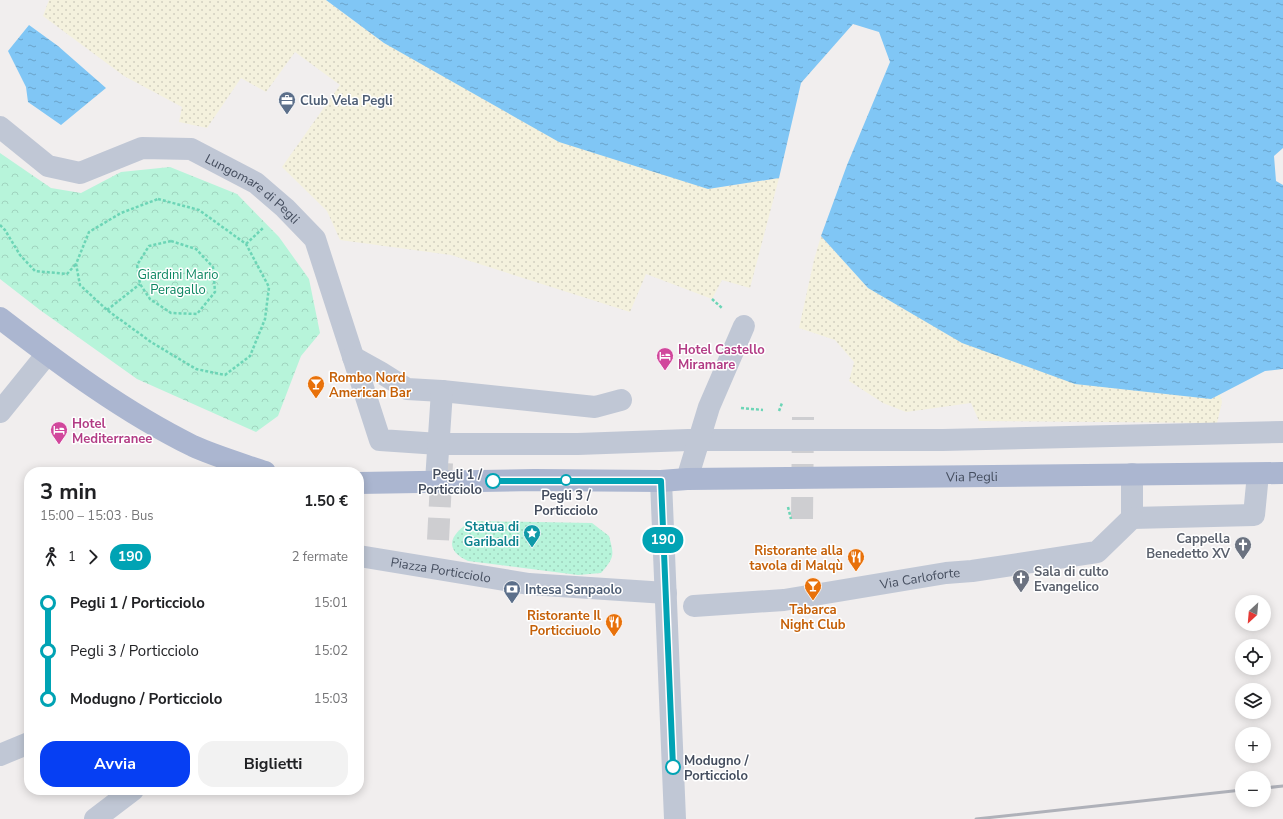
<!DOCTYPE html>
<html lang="it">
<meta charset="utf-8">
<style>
:root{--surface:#fff;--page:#f2f2f2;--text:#202124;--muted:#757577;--accent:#063ff3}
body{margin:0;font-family:"Nunito Sans",sans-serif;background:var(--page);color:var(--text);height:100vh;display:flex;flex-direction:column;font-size:15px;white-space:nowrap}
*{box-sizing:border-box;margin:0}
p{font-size:13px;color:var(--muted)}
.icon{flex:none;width:22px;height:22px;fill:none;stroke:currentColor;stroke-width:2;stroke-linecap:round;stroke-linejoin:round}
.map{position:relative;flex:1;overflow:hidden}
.panel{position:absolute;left:24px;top:467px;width:340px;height:328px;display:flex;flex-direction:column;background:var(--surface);border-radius:16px;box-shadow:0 2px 10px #0003}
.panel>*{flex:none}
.badge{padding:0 8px;border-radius:13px;font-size:14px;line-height:26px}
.needle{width:26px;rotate:206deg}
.controls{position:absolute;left:1235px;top:595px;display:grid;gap:8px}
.controls a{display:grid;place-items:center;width:36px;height:36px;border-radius:50%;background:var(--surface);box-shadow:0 2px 10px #0003;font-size:20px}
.map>.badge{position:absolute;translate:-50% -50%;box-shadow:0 0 0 2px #fff}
.legs{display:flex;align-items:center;gap:6px;height:44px;padding:0 16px;font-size:13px}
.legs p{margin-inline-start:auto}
.head{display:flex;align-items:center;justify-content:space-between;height:68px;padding:0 16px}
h1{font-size:22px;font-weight:700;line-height:30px}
.action{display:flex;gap:8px;margin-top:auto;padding:8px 16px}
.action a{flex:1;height:46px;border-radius:16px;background:var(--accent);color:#fff;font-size:16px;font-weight:700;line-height:46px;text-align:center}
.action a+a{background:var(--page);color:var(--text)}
ul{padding:0 16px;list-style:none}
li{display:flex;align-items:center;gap:14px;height:48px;font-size:15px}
li i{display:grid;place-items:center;width:6px;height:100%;margin:0 5px;background:currentColor}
li i::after{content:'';width:10px;height:10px;margin:-5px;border:3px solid;border-radius:50%;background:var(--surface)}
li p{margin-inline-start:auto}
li:first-child i{background:linear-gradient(#0000 50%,currentColor 0)}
li:last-child i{background:linear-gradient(currentColor 50%,#0000 0)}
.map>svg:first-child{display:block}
.grass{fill:url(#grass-dots)}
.sand{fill:url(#sand-dots)}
.park{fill:url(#park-crowns)}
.water{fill:url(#water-ripples)}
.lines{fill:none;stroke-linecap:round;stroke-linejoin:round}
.minor-tunnel{stroke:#ceced1;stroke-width:22;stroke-dasharray:22 11;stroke-linecap:butt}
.path{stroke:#6cd5b6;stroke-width:2.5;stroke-dasharray:3 2;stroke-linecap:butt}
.minor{stroke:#c0c7d5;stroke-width:22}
.major{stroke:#abb6d0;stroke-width:22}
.rail{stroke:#afb1b9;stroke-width:3}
.line-1-casing{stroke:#fff;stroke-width:9}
.line-1{stroke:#00a3b4;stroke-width:6}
.stop-1-dot{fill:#fff;stroke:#00a3b4;stroke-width:2}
.labels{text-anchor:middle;stroke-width:3;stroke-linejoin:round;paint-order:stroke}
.service-label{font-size:13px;font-weight:bold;fill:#4e5e75;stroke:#fff;text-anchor:start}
.street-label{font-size:13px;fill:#444d5e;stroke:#fff}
.park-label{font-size:13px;fill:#0d8762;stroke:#fff}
.hotel-label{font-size:13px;font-weight:bold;fill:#b23c85;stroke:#fff;text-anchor:start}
.food-label{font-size:13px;font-weight:bold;fill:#c56008;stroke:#fff;text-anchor:end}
.stop-label{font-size:13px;font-weight:bold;fill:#444d5e;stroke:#fff;text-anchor:end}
.culture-label{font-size:13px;font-weight:bold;fill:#0d838f;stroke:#fff;text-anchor:end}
.worship-label{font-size:13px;font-weight:bold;fill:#5b616d;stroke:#fff;text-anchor:end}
</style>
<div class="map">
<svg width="1283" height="819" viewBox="0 0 1283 819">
<defs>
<pattern id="grass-dots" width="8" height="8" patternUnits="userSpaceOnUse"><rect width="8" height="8" fill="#b7f4da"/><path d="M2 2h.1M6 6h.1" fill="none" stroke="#9fd3be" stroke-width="1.8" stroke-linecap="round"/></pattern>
<pattern id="sand-dots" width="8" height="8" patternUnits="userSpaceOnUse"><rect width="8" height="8" fill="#f4f1dd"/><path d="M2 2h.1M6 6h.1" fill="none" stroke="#d2d0c0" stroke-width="1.8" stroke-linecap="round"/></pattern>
<pattern id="park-crowns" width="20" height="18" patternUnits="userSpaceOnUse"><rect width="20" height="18" fill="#b7f4da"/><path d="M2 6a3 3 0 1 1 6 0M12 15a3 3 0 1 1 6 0" fill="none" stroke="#9fd3be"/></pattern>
<pattern id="water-ripples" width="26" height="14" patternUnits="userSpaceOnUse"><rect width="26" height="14" fill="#80c6f5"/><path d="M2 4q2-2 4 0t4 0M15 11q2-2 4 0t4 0" fill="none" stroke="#6aa3ca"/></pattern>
</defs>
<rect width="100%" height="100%" fill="#f1eeee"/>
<path class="grass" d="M472 521 592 523 609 536C614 555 615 557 601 573L578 575 468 561C442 549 451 533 472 521Z"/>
<path class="sand" d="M49 0H326L384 43 708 189 779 178 750 288 722 280 712 299 646 274 630 312 451 255 340 240 327 211 282 167 340 85 295 52 266 92 241 78 207 128 179 122 182 107 124 76 43 16Z
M821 236 868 288 1211 399 1220 394 1222 402 1217 423 979 421 971 403 906 412 883 403 849 381 854 362 835 340 799 328 814 260Z"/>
<path class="park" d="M0 153 51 188 81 193 121 172 170 167 237 194 279 237 309 279 320 333 301 356 278 416 256 432 137 379 40 310 0 279Z"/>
<path class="water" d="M326 0H1283V148L1274 156 1276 181 1283 185V369L1265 371 1211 399 1075 384 962 343 868 288 821 236 847 165 890 62 879 32 853 24 801 83 779 178 708 189 559 142 384 43Z
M29 25 58 46 106 88 61 125 28 102 26 87 8 51Z"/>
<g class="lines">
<path class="minor-tunnel" d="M802 519 803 417
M438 540 442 463"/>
<path class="path" d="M158 199 199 210 246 244 269 287 265 319 250 356 225 375 196 369 151 342 107 310 80 285 76 264 89 232 121 213Z
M0 225 5 230 20 255 35 271 67 274 76 264
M171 241 196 249 213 267 215 292 197 314 171 313 150 299 140 284 137 265 149 246Z
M246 244 263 228
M712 299 722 308
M107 310 140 284
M741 408 763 410
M779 411 782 403
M788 507 791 519"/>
<g class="minor">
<path id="s1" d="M0 127 48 166 80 173 142 148 191 149 256 183 285 208 315 239 380 440 439 444H578L688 440H943L1283 432"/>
<path d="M353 357 380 372 407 389 442 391 595 407 621 400"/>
<path d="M0 412 47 354"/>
<path d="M687 479 709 407 744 326"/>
<path d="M436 481 442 391"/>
<path d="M661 481 675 819"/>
<path d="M1132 518 1254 515 1258 474"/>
<path d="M1132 518V474"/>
<path id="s2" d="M359 556 529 584 666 593"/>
<path id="s3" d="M694 606 784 600 946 573 972 571 1097 552 1132 518"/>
<path d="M0 755 29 743"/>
<path d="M95 819 133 790"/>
</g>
<g class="major">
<path d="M0 318C61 365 124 412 193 446 215 456 242 464 265 472"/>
<path id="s4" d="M359 483 534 480 661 481 687 479 1283 473"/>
</g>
<path class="rail" d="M1264 788 1283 786
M976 819 1242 790"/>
</g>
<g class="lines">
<g class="line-1-casing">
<path id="line-1" d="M493 481H661L673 767"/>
</g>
<use href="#line-1" class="line-1"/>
</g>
<defs>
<g id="office-pin" transform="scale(0.9)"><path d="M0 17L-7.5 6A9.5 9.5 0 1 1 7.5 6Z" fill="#5c6f8a" stroke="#fff"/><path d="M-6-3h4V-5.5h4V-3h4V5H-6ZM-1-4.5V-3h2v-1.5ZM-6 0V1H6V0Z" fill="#fff"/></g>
<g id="hotel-pin" transform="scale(0.9)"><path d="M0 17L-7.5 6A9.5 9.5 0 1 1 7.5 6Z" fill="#d1479c" stroke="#fff"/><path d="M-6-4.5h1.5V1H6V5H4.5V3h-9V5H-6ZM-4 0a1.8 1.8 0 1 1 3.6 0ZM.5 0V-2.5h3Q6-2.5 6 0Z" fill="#fff"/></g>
<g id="bar-pin" transform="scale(0.9)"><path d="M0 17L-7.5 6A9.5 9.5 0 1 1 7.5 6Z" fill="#e8710a" stroke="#fff"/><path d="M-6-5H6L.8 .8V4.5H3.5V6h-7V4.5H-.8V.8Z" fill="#fff"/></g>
<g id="sight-pin" transform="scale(0.9)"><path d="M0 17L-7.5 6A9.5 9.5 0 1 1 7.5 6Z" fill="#0f9aa8" stroke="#fff"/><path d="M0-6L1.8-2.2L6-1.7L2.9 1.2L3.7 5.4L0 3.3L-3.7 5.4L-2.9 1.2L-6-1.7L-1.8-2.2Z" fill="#fff"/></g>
<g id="church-pin" transform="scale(0.9)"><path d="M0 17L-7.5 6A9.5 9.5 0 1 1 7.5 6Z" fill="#6b7280" stroke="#fff"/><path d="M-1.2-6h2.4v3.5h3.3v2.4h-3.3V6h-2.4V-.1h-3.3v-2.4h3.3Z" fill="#fff"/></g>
<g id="restaurant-pin" transform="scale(0.9)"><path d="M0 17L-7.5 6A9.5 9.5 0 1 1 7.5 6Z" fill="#e8710a" stroke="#fff"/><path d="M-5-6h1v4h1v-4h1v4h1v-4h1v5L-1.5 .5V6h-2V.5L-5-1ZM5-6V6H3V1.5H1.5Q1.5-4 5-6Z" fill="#fff"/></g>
<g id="bank-pin" transform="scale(0.9)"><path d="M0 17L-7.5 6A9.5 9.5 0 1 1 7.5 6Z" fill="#5c6f8a" stroke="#fff"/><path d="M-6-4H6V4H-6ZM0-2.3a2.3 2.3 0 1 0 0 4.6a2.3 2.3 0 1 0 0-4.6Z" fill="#fff"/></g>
</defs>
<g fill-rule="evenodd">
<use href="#office-pin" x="287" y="100"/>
<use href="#hotel-pin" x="665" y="356"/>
<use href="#bar-pin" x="316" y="384"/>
<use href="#hotel-pin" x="59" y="430"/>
<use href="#sight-pin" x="532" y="533"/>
<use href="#church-pin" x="1243" y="545"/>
<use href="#restaurant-pin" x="856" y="557"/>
<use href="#church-pin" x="1021" y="578"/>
<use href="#bar-pin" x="813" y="586"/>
<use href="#bank-pin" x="512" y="589"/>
<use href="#restaurant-pin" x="614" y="622"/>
</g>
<g class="stop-1-dot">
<circle cx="566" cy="480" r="5"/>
<circle cx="493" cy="481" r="7"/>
<circle cx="673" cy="767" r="7"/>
</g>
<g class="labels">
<g class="service-label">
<text x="300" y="105">Club Vela Pegli</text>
<text x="525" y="594">Intesa Sanpaolo</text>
</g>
<g class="street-label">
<text dy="5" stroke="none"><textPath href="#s1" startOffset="284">Lungomare di Pegli</textPath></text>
<text dy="5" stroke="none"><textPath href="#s4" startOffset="613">Via Pegli</textPath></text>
<text dy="5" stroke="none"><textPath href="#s2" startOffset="83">Piazza Porticciolo</textPath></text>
<text dy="5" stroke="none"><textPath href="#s3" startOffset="228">Via Carloforte</textPath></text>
</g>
<g class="park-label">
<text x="178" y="279">Giardini Mario<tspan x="178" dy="15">Peragallo</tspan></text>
</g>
<g class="hotel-label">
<text x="678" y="354">Hotel Castello<tspan x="678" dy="15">Miramare</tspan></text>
<text x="72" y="428">Hotel<tspan x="72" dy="15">Mediterranee</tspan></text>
</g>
<g class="food-label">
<text x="329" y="382" text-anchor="start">Rombo Nord<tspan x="329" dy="15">American Bar</tspan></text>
<text x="843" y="555">Ristorante alla<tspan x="843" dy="15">tavola di Malqù</tspan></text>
<text x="813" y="614" text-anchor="middle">Tabarca<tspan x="813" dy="15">Night Club</tspan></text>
<text x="601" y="620">Ristorante Il<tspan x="601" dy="15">Porticciuolo</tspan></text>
</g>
<g class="stop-label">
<text x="482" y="479">Pegli 1 /<tspan x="482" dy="15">Porticciolo</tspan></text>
<text x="566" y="500" text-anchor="middle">Pegli 3 /<tspan x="566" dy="15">Porticciolo</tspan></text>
<text x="684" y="765" text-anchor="start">Modugno /<tspan x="684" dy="15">Porticciolo</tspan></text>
</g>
<g class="culture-label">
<text x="519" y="531">Statua di<tspan x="519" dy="15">Garibaldi</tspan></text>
</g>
<g class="worship-label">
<text x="1230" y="543">Cappella<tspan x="1230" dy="15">Benedetto XV</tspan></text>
<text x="1034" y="576" text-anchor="start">Sala di culto<tspan x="1034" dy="15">Evangelico</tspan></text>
</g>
</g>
</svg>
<div class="controls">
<a><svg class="needle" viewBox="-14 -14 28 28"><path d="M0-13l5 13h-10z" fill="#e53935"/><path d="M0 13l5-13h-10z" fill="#757577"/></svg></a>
<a><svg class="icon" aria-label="locate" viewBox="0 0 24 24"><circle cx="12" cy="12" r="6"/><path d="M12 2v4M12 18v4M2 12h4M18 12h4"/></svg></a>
<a><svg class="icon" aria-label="layers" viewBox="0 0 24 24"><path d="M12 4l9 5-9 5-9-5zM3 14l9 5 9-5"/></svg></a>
<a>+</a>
<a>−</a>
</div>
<b class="badge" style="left:663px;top:540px;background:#00a3b4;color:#fff">190</b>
<section class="panel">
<div class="head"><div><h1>3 min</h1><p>15:00 – 15:03 · Bus</p></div><b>1.50 €</b></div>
<div class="legs"><svg class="icon" aria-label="walk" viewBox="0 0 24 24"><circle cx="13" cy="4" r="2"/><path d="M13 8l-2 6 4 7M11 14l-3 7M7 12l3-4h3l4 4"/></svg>1<svg class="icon" aria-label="forward" viewBox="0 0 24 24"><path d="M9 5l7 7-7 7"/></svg><b class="badge" style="background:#00a3b4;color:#fff">190</b><p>2 fermate</p></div>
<ul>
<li><i style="color:#00a3b4"></i><b>Pegli 1 / Porticciolo</b><p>15:01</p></li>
<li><i style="color:#00a3b4"></i><span>Pegli 3 / Porticciolo</span><p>15:02</p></li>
<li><i style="color:#00a3b4"></i><b>Modugno / Porticciolo</b><p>15:03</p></li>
</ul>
<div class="action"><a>Avvia</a><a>Biglietti</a></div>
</section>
</div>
